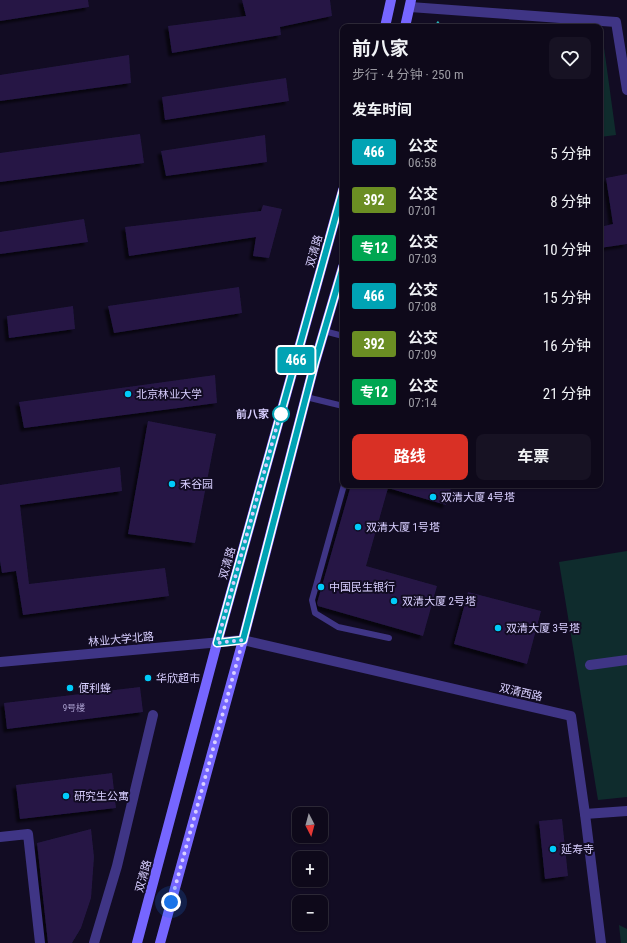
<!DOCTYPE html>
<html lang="zh">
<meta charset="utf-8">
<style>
:root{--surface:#0e091a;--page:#171223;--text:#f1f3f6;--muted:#9b9aa2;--line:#2e2a39;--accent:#d93025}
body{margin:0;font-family:"Roboto Condensed","Noto Sans SC",sans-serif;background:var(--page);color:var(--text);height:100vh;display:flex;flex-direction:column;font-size:15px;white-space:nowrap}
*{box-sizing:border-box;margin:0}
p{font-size:13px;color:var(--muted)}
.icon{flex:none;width:22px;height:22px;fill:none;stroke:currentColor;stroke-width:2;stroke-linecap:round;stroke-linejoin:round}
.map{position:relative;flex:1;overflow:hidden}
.details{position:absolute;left:340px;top:24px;width:263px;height:464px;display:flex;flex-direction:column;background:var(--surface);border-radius:8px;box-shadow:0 1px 3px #0004,0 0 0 1px var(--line)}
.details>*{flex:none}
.badge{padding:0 8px;border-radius:3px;font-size:14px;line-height:26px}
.needle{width:26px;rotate:174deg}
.tools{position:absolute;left:292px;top:807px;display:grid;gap:8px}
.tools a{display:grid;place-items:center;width:36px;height:36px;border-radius:8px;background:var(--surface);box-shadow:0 1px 3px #0004,0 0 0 1px var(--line);font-size:20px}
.you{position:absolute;width:20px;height:20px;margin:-10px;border:3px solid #fff;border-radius:50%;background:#1a73e8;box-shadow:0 0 0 6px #1a73e833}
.map>.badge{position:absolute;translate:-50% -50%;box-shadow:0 0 0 2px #fff}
h2{padding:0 12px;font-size:15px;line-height:36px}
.round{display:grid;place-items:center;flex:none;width:42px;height:42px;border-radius:8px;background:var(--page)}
.summary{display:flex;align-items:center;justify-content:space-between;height:68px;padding:0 12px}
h1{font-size:19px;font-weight:700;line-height:30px}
.action{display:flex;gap:8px;margin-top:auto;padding:8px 12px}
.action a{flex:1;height:46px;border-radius:8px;background:var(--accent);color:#fff;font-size:16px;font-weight:700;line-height:46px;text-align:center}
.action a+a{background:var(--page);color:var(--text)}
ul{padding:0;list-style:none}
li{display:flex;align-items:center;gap:12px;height:48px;padding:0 12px}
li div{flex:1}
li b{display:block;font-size:15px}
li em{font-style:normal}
li .badge{min-width:44px;font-weight:700;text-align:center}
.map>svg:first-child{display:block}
.green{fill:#0f2c2d}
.building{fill:#251845;filter:url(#shadow)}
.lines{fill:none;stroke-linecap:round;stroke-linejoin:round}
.path{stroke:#28b7ba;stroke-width:2.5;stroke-dasharray:2 3;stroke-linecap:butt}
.service{stroke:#3f3585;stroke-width:6}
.minor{stroke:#3f3585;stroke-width:10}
.tertiary{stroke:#3f3585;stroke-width:10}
.secondary{stroke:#7666ff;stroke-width:10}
.line-casing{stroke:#fff;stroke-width:9}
.line{stroke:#00a3b4;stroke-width:6}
.walk{stroke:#d8cfff;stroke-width:4;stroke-dasharray:0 7.2}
.poi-dot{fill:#00ccfa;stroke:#120c23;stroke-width:1.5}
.stop-dot{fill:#fff;stroke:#00a3b4;stroke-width:2}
.labels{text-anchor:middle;stroke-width:4;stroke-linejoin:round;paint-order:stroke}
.number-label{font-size:9px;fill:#aba1d0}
.street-label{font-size:11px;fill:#d8cfff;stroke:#120c23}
.poi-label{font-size:11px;fill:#d8cfff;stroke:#120c23;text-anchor:start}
.stop-label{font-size:11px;font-weight:bold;fill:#d8cfff;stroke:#120c23;text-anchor:end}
</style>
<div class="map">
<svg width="627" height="943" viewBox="0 0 627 943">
<defs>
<filter id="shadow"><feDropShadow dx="-3.5" dy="3.5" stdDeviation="1" flood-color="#0009"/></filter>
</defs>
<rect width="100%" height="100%" fill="#120c23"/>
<path class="green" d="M450 23 512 27H449Z
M600 33H602L616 135 600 137Z
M627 551V797L598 800 559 562Z
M619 925 627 929V943H621Z"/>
<path class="building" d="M0 0H88L89 7 0 21Z
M242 0H330L332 16 280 27 281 35 172 53 168 26 246 16Z
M129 55 131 83 0 101V75Z
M286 78 289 101 165 120 162 97Z
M140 134 144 163 0 182V153Z
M265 135 267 162 166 176 161 151Z
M627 174V244L600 248V227L613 224 606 178Z
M263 205 282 209 269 258 253 256 256 237 129 256 125 227 261 211Z
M84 219 88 242 0 254V232Z
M239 287 242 313 114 333 108 306Z
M73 306 75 329 9 338 7 316Z
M215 375 217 403 24 428 19 402Z
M148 421 216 434 195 543 128 534Z
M120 467 122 491 20 505 29 584 165 568 169 596 23 615 16 571 2 573 0 561V485Z
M351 485H452L446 505 388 488 366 566 437 586 423 636 318 606 317 603Z
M468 592 541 611 527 664 454 644Z
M140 687 143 712 7 729 4 703Z
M112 773 116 808 20 819 16 785Z
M562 819 568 876 545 879 539 821Z
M91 829 94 857 91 898 81 928 72 943H48L37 843Z"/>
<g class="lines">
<path class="path" d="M437 22 444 27"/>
<path class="service" d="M324 331 343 336
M306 397 343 406
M344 485 312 600 315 613 338 627 389 638"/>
<path class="minor" d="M410 7 616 22 627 90
M590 665 627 660
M585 814 627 811
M0 837 28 834 40 943
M94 943 117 866 153 715"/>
<path class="tertiary" d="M0 662 243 640 571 716 585 814 601 943"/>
<path class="secondary" d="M385 27 391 0
M405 27 411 0
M137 943 217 643 343 190
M160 943 243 640 315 362 343 267"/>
</g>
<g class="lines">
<g class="line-casing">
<path id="line" d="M343 190 217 643 243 640 315 362 343 267"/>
</g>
<use href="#line" class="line"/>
<path class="walk" d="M171 902 243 640 217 643 281 411V414"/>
</g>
<g class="poi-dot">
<circle cx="128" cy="394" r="4"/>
<circle cx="172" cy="484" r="4"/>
<circle cx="433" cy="497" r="4"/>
<circle cx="358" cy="527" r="4"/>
<circle cx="321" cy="587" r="4"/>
<circle cx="394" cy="601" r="4"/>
<circle cx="498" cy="628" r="4"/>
<circle cx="148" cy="678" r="4"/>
<circle cx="70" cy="688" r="4"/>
<circle cx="66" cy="796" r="4"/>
<circle cx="553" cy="849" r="4"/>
</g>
<circle class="stop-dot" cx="281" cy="414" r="8"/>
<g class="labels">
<g class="number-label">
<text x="74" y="711">9号楼</text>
</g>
<g class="street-label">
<text transform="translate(314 251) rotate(-74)" y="4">双清路</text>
<text transform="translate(227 563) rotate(-74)" y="4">双清路</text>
<text transform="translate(121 639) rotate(-5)" y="4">林业大学北路</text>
<text transform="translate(521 692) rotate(13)" y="4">双清西路</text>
<text transform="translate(143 876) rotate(-75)" y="4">双清路</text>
</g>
<g class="poi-label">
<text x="136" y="398">北京林业大学</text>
<text x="180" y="488">禾谷园</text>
<text x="441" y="501">双清大厦 4号塔</text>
<text x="366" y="531">双清大厦 1号塔</text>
<text x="329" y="591">中国民生银行</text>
<text x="402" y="605">双清大厦 2号塔</text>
<text x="506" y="632">双清大厦 3号塔</text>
<text x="156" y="682">华欣超市</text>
<text x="78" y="692">便利蜂</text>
<text x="74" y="800">研究生公寓</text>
<text x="561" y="853">延寿寺</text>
</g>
<g class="stop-label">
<text x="269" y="418">前八家</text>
</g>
</g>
</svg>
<div class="tools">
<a><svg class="needle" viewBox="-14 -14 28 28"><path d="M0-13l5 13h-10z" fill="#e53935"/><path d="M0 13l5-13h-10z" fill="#9b9aa2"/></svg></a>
<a>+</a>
<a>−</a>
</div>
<div class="you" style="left:171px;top:902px"></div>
<b class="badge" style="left:296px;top:360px;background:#00a3b4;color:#fff">466</b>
<section class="details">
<div class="summary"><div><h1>前八家</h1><p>步行 · 4 分钟 · 250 m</p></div><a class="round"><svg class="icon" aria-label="heart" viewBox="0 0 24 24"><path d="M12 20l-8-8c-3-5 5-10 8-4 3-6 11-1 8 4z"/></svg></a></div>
<h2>发车时间</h2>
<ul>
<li><span class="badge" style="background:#00a3b4;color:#fff">466</span><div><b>公交</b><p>06:58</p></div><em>5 分钟</em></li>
<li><span class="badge" style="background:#6b8e23;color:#fff">392</span><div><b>公交</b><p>07:01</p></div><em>8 分钟</em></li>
<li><span class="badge" style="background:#00a651;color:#fff">专12</span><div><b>公交</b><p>07:03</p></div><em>10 分钟</em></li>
<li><span class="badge" style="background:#00a3b4;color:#fff">466</span><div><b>公交</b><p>07:08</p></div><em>15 分钟</em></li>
<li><span class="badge" style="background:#6b8e23;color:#fff">392</span><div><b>公交</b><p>07:09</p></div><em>16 分钟</em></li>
<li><span class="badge" style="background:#00a651;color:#fff">专12</span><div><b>公交</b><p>07:14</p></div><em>21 分钟</em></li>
</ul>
<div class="action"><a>路线</a><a>车票</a></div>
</section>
</div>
